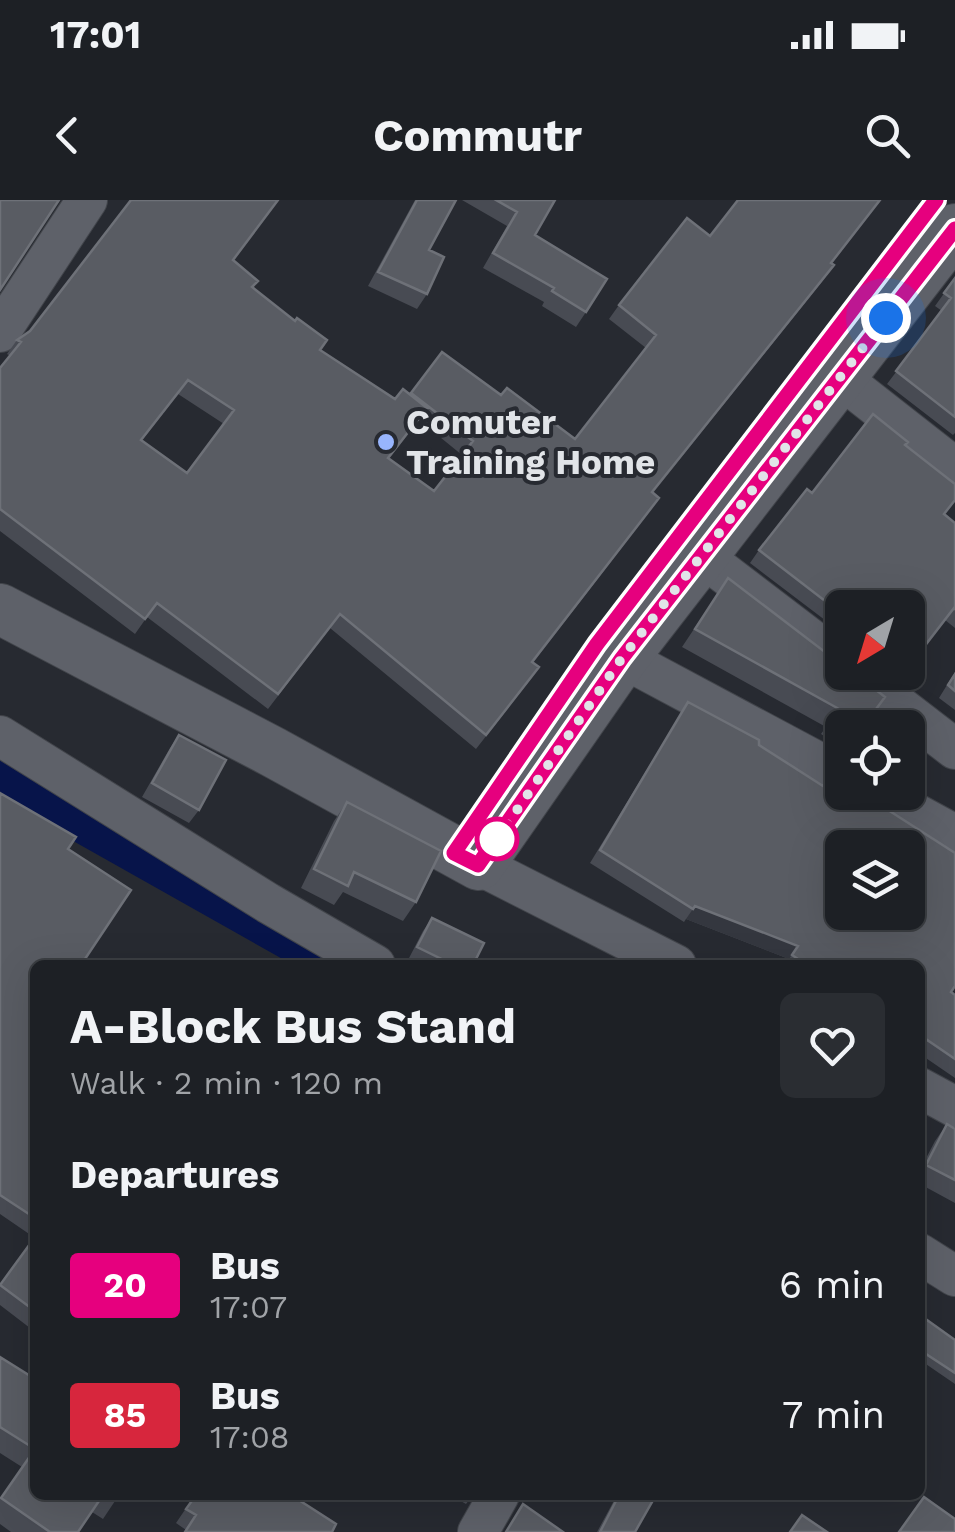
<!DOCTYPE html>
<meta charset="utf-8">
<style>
:root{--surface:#1d2025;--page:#2a2d32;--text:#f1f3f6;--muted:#a0a3a7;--line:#3b3e42}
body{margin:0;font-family:"Work Sans",sans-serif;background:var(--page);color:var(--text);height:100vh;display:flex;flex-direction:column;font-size:38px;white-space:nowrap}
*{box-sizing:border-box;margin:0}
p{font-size:32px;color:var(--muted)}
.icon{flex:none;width:55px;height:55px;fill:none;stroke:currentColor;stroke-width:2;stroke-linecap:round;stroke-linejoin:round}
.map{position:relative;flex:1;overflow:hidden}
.side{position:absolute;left:30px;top:760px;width:895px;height:540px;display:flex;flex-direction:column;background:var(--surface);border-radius:15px;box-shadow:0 10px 40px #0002,0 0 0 2px var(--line)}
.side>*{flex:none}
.badge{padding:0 20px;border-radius:8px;font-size:35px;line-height:65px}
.needle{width:65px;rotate:218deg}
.controls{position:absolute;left:825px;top:390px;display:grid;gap:20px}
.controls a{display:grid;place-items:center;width:100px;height:100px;border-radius:15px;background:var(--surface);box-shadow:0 10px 40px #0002,0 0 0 2px var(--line);font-size:50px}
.you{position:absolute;width:50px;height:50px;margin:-25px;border:8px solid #fff;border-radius:50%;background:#1a73e8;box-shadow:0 0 0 15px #1a73e833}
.map>.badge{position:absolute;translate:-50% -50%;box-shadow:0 0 0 5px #fff}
h2{padding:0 40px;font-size:38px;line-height:90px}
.round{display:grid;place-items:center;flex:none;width:105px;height:105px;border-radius:15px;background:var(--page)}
.head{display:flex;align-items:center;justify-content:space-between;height:170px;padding:0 40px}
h1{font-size:48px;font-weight:700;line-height:75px}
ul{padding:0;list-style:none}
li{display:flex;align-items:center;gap:30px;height:130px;padding:0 40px}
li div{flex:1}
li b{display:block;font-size:38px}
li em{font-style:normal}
li .badge{min-width:110px;font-weight:700;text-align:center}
.status{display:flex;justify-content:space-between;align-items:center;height:70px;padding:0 50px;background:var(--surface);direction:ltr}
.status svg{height:28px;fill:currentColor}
header{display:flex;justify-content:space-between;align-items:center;height:130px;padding:0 40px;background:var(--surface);font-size:45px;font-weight:700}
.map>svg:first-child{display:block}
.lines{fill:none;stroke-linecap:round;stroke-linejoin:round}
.canal{stroke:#07144a;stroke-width:38}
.minor-casing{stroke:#42454b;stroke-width:42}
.tertiary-casing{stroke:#42454b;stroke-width:52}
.minor{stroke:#5e6169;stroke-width:40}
.tertiary{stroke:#5e6169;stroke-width:50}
.wall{fill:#484b53;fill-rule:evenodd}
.shaded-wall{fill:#34373f}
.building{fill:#595c63;stroke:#6e7178;stroke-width:2.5;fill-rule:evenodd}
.line-casing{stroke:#fff;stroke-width:22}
.line{stroke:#e6007e;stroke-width:15}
.walk{stroke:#e1e4e8;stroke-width:10;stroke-dasharray:0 18}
.poi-dot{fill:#98b5fd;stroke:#272a31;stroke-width:4}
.stop-dot{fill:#fff;stroke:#e6007e;stroke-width:5}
.labels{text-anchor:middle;stroke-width:8;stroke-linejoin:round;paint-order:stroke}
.poi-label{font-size:35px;font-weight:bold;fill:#e1e4e8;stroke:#272a31;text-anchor:start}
</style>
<div class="status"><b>17:01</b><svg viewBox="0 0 49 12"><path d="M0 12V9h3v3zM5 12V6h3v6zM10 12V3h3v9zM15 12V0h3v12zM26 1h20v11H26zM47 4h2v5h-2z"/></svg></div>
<header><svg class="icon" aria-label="back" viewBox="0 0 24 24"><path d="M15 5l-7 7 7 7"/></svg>Commutr<svg class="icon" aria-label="search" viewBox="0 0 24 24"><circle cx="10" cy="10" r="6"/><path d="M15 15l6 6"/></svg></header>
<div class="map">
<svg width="955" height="1332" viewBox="0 0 955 1332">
<rect width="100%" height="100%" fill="#272a31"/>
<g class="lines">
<path class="canal" d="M0 569 55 609 332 765"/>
<g class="minor-casing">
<path id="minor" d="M0 132 87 0
M839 177 955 268
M703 357 842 463
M623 458 842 575
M855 472 955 549
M0 536 268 703 375 765
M876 592 955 635
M479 665 676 765
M920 888 955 907
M920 1054 955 1076
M478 1332 499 1295"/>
</g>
<g class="tertiary-casing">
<path id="tertiary" d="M0 409 273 552 479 665 623 458 955 29"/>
</g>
<use href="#minor" class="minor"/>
<use href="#tertiary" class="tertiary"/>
</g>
<path class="wall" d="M415 0H456L429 50 427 94 417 109 368 86Z
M462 0H556L553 2 535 35 586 112 576 127 542 106 544 102 483 68 507 26Z
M738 0H881L832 63 834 65 824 79 653 293 649 312 533 463 529 481 476 549 330 428 268 509 147 417 135 434 0 331V168L10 156 7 154 17 140 233 61 253 87 320 150 395 199 410 195 442 152 501 195 575 239 646 148 609 119 619 105 710 36ZM178 194 224 224 187 273 142 240ZM419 220 462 255 434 291 389 259Z
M955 78V233L953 235 887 184 942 111 935 106Z
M905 245 945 315 955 323V428L945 420 908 469V408H842V433L750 363 759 350 812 293Z
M728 378 863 528H842V547L821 534 826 527 682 447Z
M955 472V510L939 498Z
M688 502 759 545 951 792 955 795V878L920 854V765H785L789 759 686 719 684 722 590 663Z
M179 535 199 610 189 623 142 597 170 548Z
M0 593 68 649 35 765V1121L30 1128 0 1105V1084L35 1038 0 1014Z
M347 602 416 702 403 721 343 692 334 705 301 688 334 621Z
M432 718 473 765H418L408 760 423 731Z
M947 924 955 929V1003L920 984V970L935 941Z
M920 1115 955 1140V1184L920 1160Z
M0 1157 35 1179V1295H119L103 1319 92 1312 78 1332H11L0 1324V1299L22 1267 0 1253Z
M195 1295H291L186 1330 176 1323Z
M450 1295H473L466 1304Z
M617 1295H656L635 1332H597Z"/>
<path class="shaded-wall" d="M834 65 824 79 642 306 652 292Z
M695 706 798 746 789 759 686 719Z"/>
<path class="building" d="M0 0H59L0 90Z
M131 0H278L233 60 258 81 252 87 295 121 297 118 327 140 320 150 395 199 403 189 427 208 388 258 434 291 473 241 411 193 442 152 501 195 507 188 575 239 656 135 619 105 687 18 710 36 738 0H880L831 63 834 65 652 292 659 298 532 462 539 467 486 535 340 414 278 494 157 403 145 419 0 309V168L21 142 17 140 30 131ZM188 180 234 210 187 273 141 240Z
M417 0H456L429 50 444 57 427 94 378 72Z
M496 0H555L535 35 607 79 586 112 552 91 554 88 493 53 517 12Z
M955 78V217L896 171 951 98 944 93Z
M873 214 908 242 905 245 955 284V300L944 314 955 323V409L954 408 910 465 908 463V408H842V414L759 350 807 289 812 293Z
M728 378 842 465V472H853L885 497 862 528H853L833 516 839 509 695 429Z
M955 474V491L948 485Z
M688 502 759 540V545L823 586 827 578 842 588V592H849L871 606 874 601 955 653V786L951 792 955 795V859L920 835V765H807L792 755 798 746 695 706 693 709 600 650ZM842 648H908V712H842Z
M179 535 226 560 199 610 152 583Z
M0 593 76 637 68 649 131 690 81 765H35V1018L0 995Z
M347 602 441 651 416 702 354 672 348 686 314 669Z
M432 718 484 743 473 765H454L417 747Z
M947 924 955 929V980L926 965Z
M35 1037V1111L0 1085Z
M920 1115 955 1140V1173L920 1150Z
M0 1157 35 1179V1295H103L78 1332H50L1 1298 35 1249 0 1227Z
M107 1295H119L116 1300Z
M196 1295H291L336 1324 332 1332H185L196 1315 186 1309Z
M619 1295H656L635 1332H600Z
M924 1297 955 1319V1332H899Z
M523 1304 563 1332H506Z
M802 1315 827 1332H790Z"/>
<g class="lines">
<g class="line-casing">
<path id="line" d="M936 0 597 444 454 653 478 665 622 458 955 29"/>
</g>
<use href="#line" class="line"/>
<path class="walk" d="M497 639 622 458 886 118"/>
</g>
<circle class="poi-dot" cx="386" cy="242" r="10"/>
<circle class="stop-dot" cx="497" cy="639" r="20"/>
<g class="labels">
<g class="poi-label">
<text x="406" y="234">Comuter<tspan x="406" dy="40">Training Home</tspan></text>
</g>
</g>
</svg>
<div class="controls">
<a><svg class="needle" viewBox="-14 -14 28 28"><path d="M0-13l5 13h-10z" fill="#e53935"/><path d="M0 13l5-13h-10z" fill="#a0a3a7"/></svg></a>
<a><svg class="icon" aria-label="locate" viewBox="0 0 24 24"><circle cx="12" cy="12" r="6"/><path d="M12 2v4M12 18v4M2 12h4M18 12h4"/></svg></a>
<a><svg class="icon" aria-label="layers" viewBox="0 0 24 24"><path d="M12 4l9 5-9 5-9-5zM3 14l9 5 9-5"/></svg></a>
</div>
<div class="you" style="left:886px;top:118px"></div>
<section class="side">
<div class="head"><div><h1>A-Block Bus Stand</h1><p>Walk · 2 min · 120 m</p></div><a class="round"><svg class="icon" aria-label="heart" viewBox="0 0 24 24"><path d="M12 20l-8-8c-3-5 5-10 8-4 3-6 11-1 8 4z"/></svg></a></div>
<h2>Departures</h2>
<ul>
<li><span class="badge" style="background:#e6007e;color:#fff">20</span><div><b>Bus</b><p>17:07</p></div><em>6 min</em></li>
<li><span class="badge" style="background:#d7263d;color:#fff">85</span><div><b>Bus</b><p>17:08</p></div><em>7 min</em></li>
</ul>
</section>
</div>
